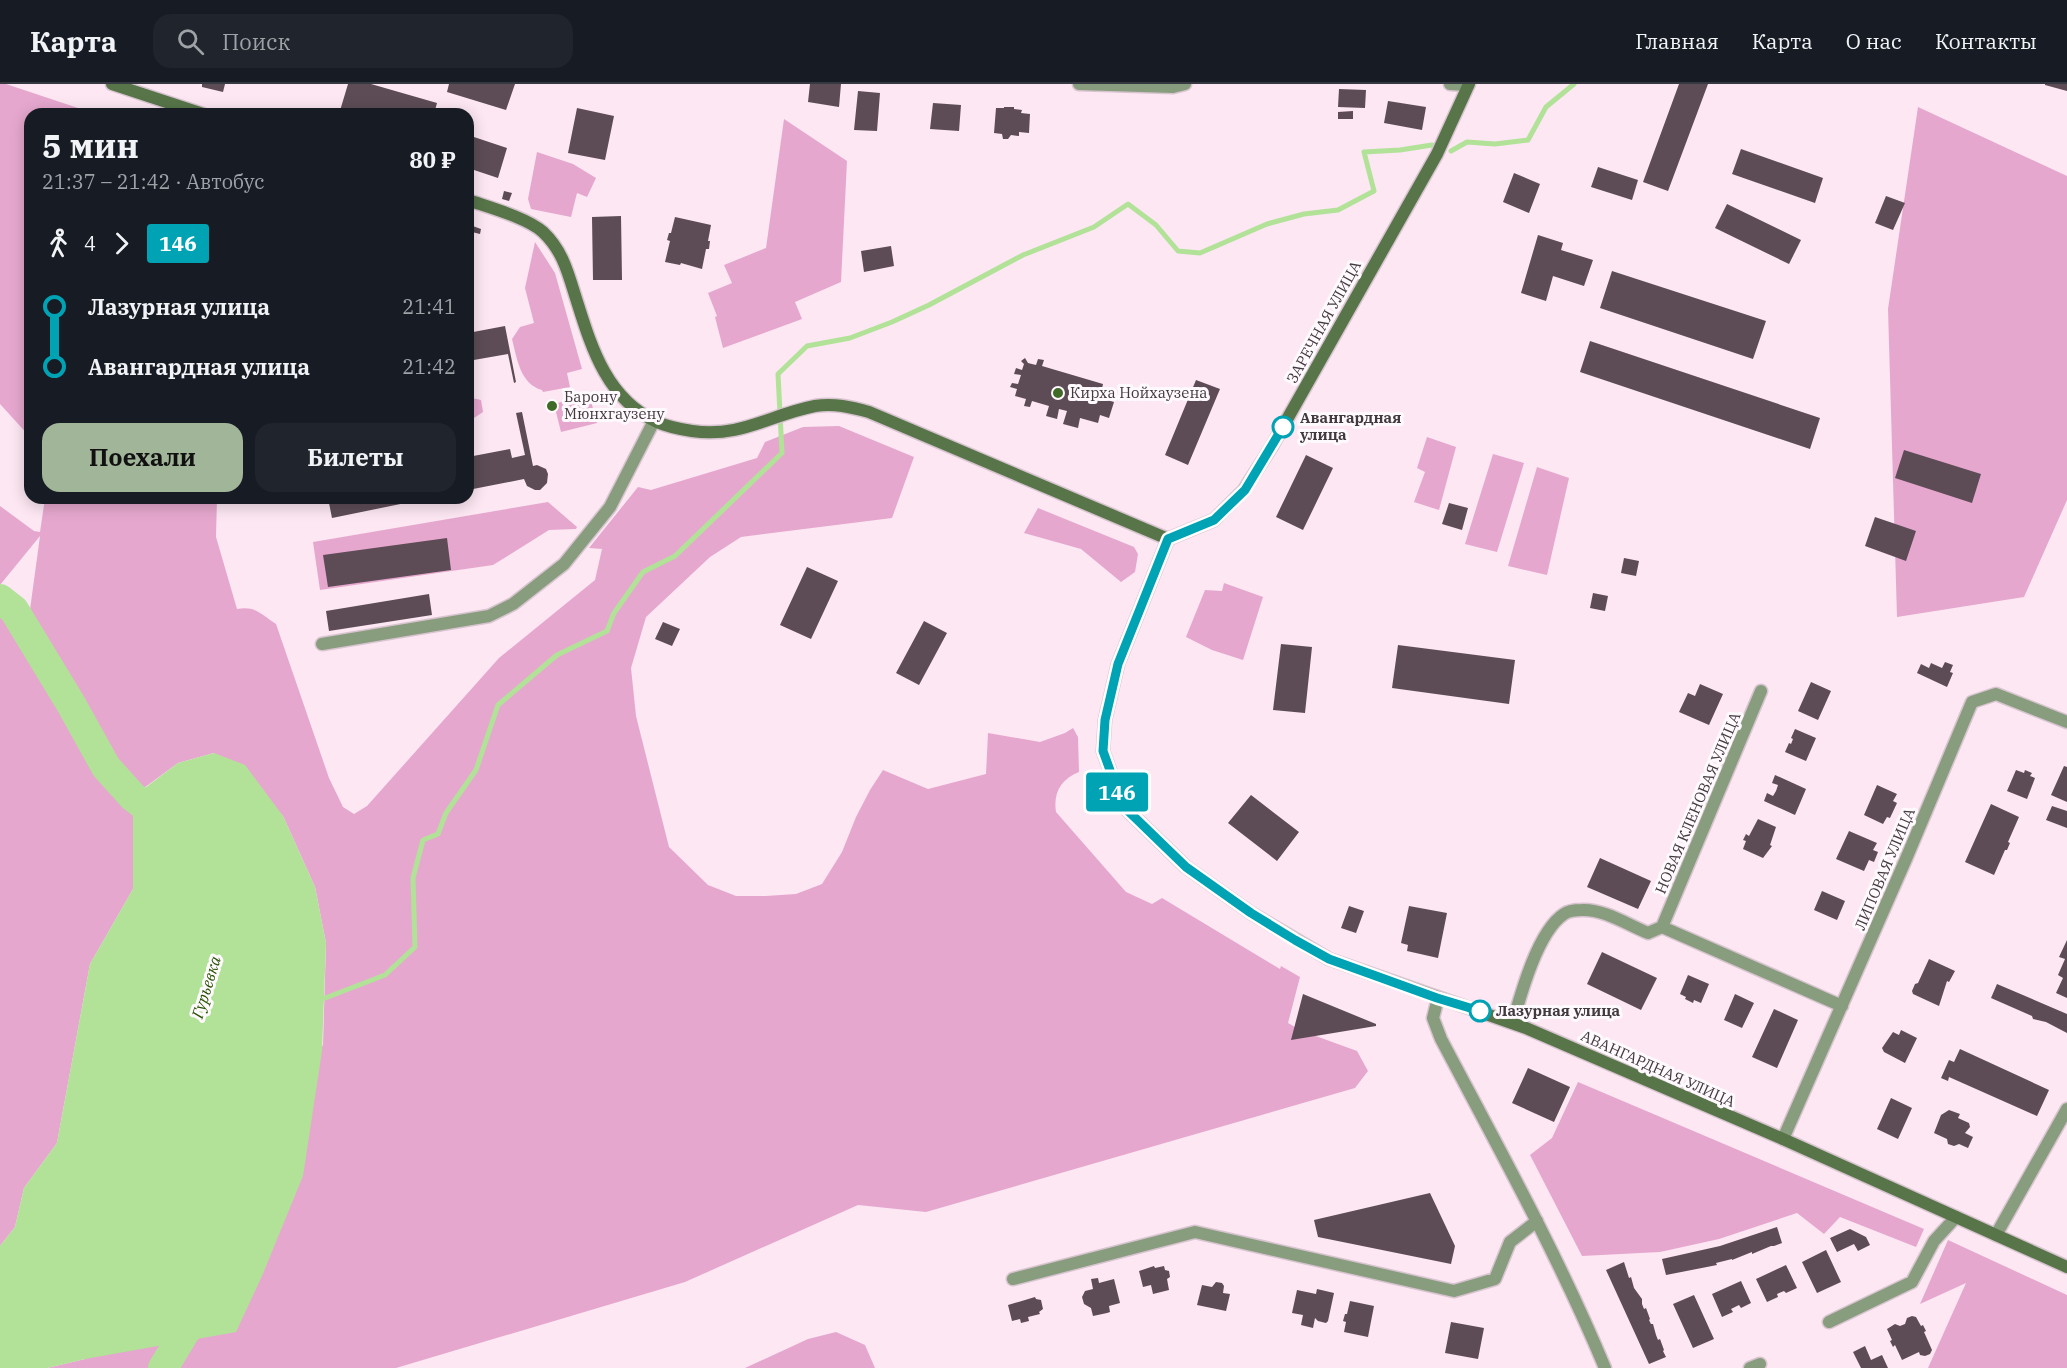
<!DOCTYPE html>
<html lang="ru">
<meta charset="utf-8">
<style>
:root{--surface:#171b24;--page:#20242c;--text:#f1f3f6;--muted:#9ea1a6;--line:#363941;--accent:#a1b599}
body{margin:0;font-family:"IBM Plex Serif",serif;background:var(--page);color:var(--text);height:100vh;display:flex;flex-direction:column;font-size:22px;white-space:nowrap}
*{box-sizing:border-box;margin:0}
p{font-size:20px;color:var(--muted)}
.icon{flex:none;width:33px;height:33px;fill:none;stroke:currentColor;stroke-width:2;stroke-linecap:round;stroke-linejoin:round}
.map{position:relative;flex:1;overflow:hidden}
.panel{position:absolute;left:24px;top:24px;width:450px;height:396px;display:flex;flex-direction:column;background:var(--surface);border-radius:18px;box-shadow:0 3px 15px #0003}
.panel>*{flex:none}
.badge{padding:0 12px;border-radius:4px;font-size:21px;line-height:39px}
.map>.badge{position:absolute;translate:-50% -50%;box-shadow:0 0 0 3px #fff}
.legs{display:flex;align-items:center;gap:9px;height:66px;padding:0 18px;font-size:20px}
.legs p{margin-inline-start:auto}
.summary{display:flex;align-items:center;justify-content:space-between;height:102px;padding:0 18px}
h1{font-size:33px;font-weight:700;line-height:45px}
.cta{display:flex;gap:12px;margin-top:auto;padding:12px 18px}
.cta a{flex:1;height:69px;border-radius:18px;background:var(--accent);color:#111;font-size:24px;font-weight:700;line-height:69px;text-align:center}
.cta a+a{background:var(--page);color:var(--text)}
ul{padding:0 18px;list-style:none}
li{display:flex;align-items:center;gap:21px;height:60px;font-size:22px}
li i{display:grid;place-items:center;width:9px;height:100%;margin:0 8px;background:currentColor}
li i::after{content:'';width:15px;height:15px;margin:-8px;border:4px solid;border-radius:50%;background:var(--surface)}
li p{margin-inline-start:auto}
li:first-child i{background:linear-gradient(#0000 50%,currentColor 0)}
li:last-child i{background:linear-gradient(currentColor 50%,#0000 0)}
header{display:flex;align-items:center;gap:36px;box-sizing:border-box;height:84px;padding:0 30px;background:var(--surface);border-bottom:2px solid var(--line)}
header strong{font-size:28px}
nav{display:flex;gap:33px;margin-inline-start:auto;font-size:21px}
.search{width:420px;height:54px;background:var(--page);display:flex;align-items:center;gap:15px;box-sizing:border-box;padding:0 21px;border-radius:18px;color:var(--muted);font-size:22px}
.map>svg:first-child{display:block}
.green{fill:#e6a7ce}
.water{fill:#b1e298}
.lines{fill:none;stroke-linecap:round;stroke-linejoin:round}
.stream{stroke:#b1e298;stroke-width:5}
.river{stroke:#b1e298;stroke-width:30}
.building{fill:#5d4c56}
.street-casing{stroke:#d7c4cf;stroke-width:15}
.secondary-casing{stroke:#d7c4cf;stroke-width:15}
.street{stroke:#889c7e;stroke-width:12}
.secondary{stroke:#577549;stroke-width:12}
.line-1-casing{stroke:#fff;stroke-width:14}
.line-1{stroke:#00a3b4;stroke-width:9}
.poi-dot{fill:#406a27;stroke:#fef9fc;stroke-width:2}
.stop-1-dot{fill:#fff;stroke:#00a3b4;stroke-width:3}
.labels{text-anchor:middle;stroke-width:6;stroke-linejoin:round;paint-order:stroke}
.street-label{font-size:15px;fill:#41393e;stroke:#fef9fc}
.poi-label{font-size:15px;fill:#41393e;stroke:#fef9fc;text-anchor:start}
.stop-label{font-size:15px;font-weight:bold;fill:#41393e;stroke:#fef9fc;text-anchor:start}
.water-label{font-size:16px;font-style:italic;fill:#265103;stroke:#fef9fc}
</style>
<header>
<strong>Карта</strong>
<div class="search"><svg class="icon" aria-label="search" viewBox="0 0 24 24"><circle cx="10" cy="10" r="6"/><path d="M15 15l6 6"/></svg>Поиск</div>
<nav><a>Главная</a><a>Карта</a><a>О нас</a><a>Контакты</a></nav>
</header>
<div class="map">
<svg width="2067" height="1284" viewBox="0 0 2067 1284">
<rect width="100%" height="100%" fill="#fce7f3"/>
<path class="green" d="M0 0H6L96 30H30V353L0 320Z
M1918 23 2067 92V416L2024 513 1897 533 1888 225Z
M784 35 847 77 841 198 795 218 802 235 723 264 715 233 717 232 708 209 732 199 724 181 766 164Z
M537 68 573 80 596 94 587 113 577 109 571 133 531 125 528 115Z
M535 158 555 189 582 285 567 289 570 303 543 308 542 306C520 300 517 274 512 255L520 243 534 239 525 204Z
M589 310 597 339 561 348 554 320Z
M468 313 481 316 483 328 468 338Z
M839 342 914 373 892 434 741 453 710 473 646 533 631 584 636 632 669 763 708 801 736 812H766L796 810 822 800 842 768 856 733 870 706 883 686 928 705 986 690 988 649 1040 658 1065 649 1073 644 1078 653 1079 688C1061 695 1053 709 1056 728L1126 808 1152 820 1162 814 1280 885 1281 882 1300 893 1288 939 1302 947 1357 967 1368 987 1355 1004 926 1128 858 1121 685 1198 396 1284H47L85 1275 323 961 326 859 315 803 283 732 214 669 178 679 133 712V805L90 880 57 1059 24 1104 15 1143 0 1162V520L29 533 40 452 0 501V422L34 447 40 448 45 414H217L216 453 237 525C256 522 261 530 276 540L329 694 343 723 354 730 367 722 499 574 595 496 602 465 589 464 638 403 651 406 757 374 765 358 803 343Z
M1427 353 1456 363 1439 426 1414 418 1425 388 1417 384Z
M1493 370 1524 379 1497 468 1465 460Z
M1537 383 1569 394 1547 491 1508 482Z
M548 418 577 443 576 445 549 446 493 481 320 506 313 458Z
M1038 424 1134 463 1138 470 1135 488 1121 498 1081 465 1024 449Z
M1224 499 1263 513 1243 576 1212 566 1186 553 1205 506 1222 507Z
M1578 998 1924 1145 1916 1163 1840 1133 1824 1150 1797 1129 1719 1155 1660 1168 1582 1172 1530 1071 1552 1054Z
M1948 1156 2067 1211V1284H1928L1966 1199 1920 1220Z
M836 1248 865 1261 875 1284H745L808 1255Z"/>
<path class="water" d="M214 669 245 681 283 732 315 803 326 859 322 967 303 1092 262 1192 236 1248 85 1275 47 1284H0V1162L15 1143 24 1104 57 1059 90 880 133 805V713L178 679Z"/>
<g class="lines">
<path class="stream" d="M1451 67 1467 58 1495 60 1528 56 1546 23 1574 0
M320 916 385 891 415 863 413 794 423 756 438 750 446 729 476 686 498 621 557 571 607 547 614 529 643 488 675 472 782 369 778 290 807 262 850 254 892 238 929 221 1023 171 1094 143 1128 120 1156 141 1178 167 1200 169 1267 140 1304 130 1338 126 1374 107 1364 68 1400 66 1432 61"/>
<path class="river" d="M0 515 14 526 71 620 106 683 133 713 164 736
M163 1284 200 1223"/>
</g>
<path class="building" d="M202 0H225L223 8 202 3Z
M348 0H371L437 19 434 30H339Z
M449 0H515L506 26 447 8Z
M810 0H841L839 23 808 18Z
M1679 0H1708L1668 107 1643 98Z
M2045 0H2067V7L2045 1Z
M1339 5 1366 6 1365 24 1338 23Z
M858 7 880 9 877 47 854 46Z
M1388 17 1426 23 1422 46 1384 39Z
M933 19 961 21 959 47 930 45Z
M1004 23H1014V25L1022 26 1021 29 1030 30 1029 49 1019 48V52L1011 51 1008 55H1003L1002 50 994 49 996 24H1004Z
M577 24 614 32 605 76 568 69Z
M1353 27V35H1338V28Z
M468 51 507 64 498 94 468 84Z
M1741 65 1823 94 1815 119 1732 90Z
M1598 83 1638 96 1632 116 1591 103Z
M1514 89 1540 100 1529 129 1503 118Z
M504 107 512 109 509 117 502 115Z
M1886 112 1905 119 1893 146 1875 139Z
M1727 120 1801 156 1789 180 1715 144Z
M621 132 622 196H593L592 133Z
M675 133 711 141 708 157H710L709 165H706L702 185 681 179 680 181 665 178 670 157 667 156 669 149H671Z
M470 141 481 145 480 150 468 147Z
M1538 151 1563 159 1561 166 1593 176 1584 202 1553 192 1546 217 1521 209Z
M891 162 894 182 864 188 861 167Z
M1612 187 1766 237 1753 275 1600 224Z
M505 242 516 298 514 299 508 270 468 277V249Z
M1590 257 1820 334 1810 365 1580 288Z
M1025 274 1028 279 1036 281 1038 275 1044 276 1042 282 1103 300 1100 314 1114 318 1109 334 1100 331 1098 339 1080 334 1078 344 1063 340 1067 327 1059 325 1057 335 1046 332 1049 322 1032 317 1030 323 1024 322 1026 315 1015 312 1017 305 1010 303 1012 299 1018 300 1021 291 1014 290 1016 284 1022 286 1024 280 1021 277Z
M1196 296 1220 305 1188 381 1165 371Z
M522 328 533 382 537 381 546 385 548 390 547 399 540 406H535L527 402 524 395 468 406V373L510 365 512 374 525 371 516 329Z
M1904 366 1981 390 1972 419 1895 394Z
M1306 371 1333 384 1303 446 1276 433Z
M254 414H284V416L254 417Z
M328 414H425V415L332 434Z
M1449 419 1468 424 1462 446 1442 440Z
M1875 433 1916 447 1906 477 1865 462Z
M447 454 451 486 328 503 323 471Z
M1624 474 1639 477 1636 492 1621 489Z
M807 483 838 497 811 555 780 541Z
M1593 509 1608 512 1605 527 1590 524Z
M429 510 432 531 329 547 326 527Z
M924 537 947 549 919 601 896 589Z
M663 538 680 545 672 562 655 555Z
M1281 560 1312 563 1305 629 1273 626Z
M1398 561 1515 576 1509 620 1392 604Z
M1945 578 1953 581 1950 588 1953 589 1947 603 1917 589 1921 580 1929 584 1931 579 1942 584Z
M1811 598 1831 607 1818 636 1798 627Z
M1700 600 1723 610 1709 641 1679 628 1688 609 1695 612Z
M1795 645 1816 654 1806 677 1785 668 1789 659 1791 660 1793 655 1791 654Z
M2064 682 2067 683V718L2051 711Z
M2016 686 2024 689 2025 686 2032 689 2030 692 2035 694 2027 715 2007 707Z
M1775 691 1806 705 1795 731 1764 717 1767 709 1773 712 1776 707 1778 701 1772 699Z
M1877 701 1897 710 1893 717 1897 719 1890 734 1887 733 1883 740 1864 731Z
M1251 711 1299 748 1277 777 1228 739Z
M1991 720 2019 733 2008 758 2010 759 2007 766H2005L1994 791 1965 778Z
M2052 722 2067 727V744L2046 736Z
M1758 735 1776 743 1770 761 1772 762 1763 774 1743 765 1746 757 1743 756 1746 750 1749 752Z
M1849 747 1877 759 1873 766 1878 768 1874 778 1869 776 1864 787 1836 775Z
M1600 774 1651 797 1638 825 1587 803Z
M1822 807 1845 817 1837 836 1814 826Z
M1349 822 1364 827 1356 849 1341 844Z
M1409 822 1447 829 1438 874 1407 867 1408 861 1401 859Z
M2067 856V914L2056 909 2063 894 2058 891 2065 875 2059 873Z
M1602 868 1657 894 1641 926 1587 900Z
M1929 875 1955 887 1949 898 1947 897 1939 922 1913 910 1912 907 1915 900 1918 899Z
M1688 891 1709 900 1701 919 1694 916 1693 919 1685 915 1686 913 1680 910Z
M1997 900 2067 930V949L2046 938 2033 935 2032 932 1991 914Z
M1303 910 1376 940V942L1291 956Z
M1735 910 1754 919 1742 944 1724 936Z
M1774 925 1798 936 1777 984 1752 973Z
M1901 946 1917 954 1905 979 1884 968 1882 964 1893 948 1899 951Z
M1960 965 2049 1006 2037 1032 1949 993 1948 997 1941 994 1949 976 1954 978Z
M1528 984 1570 1003 1554 1038 1512 1019Z
M1891 1014 1912 1024 1898 1055 1877 1045Z
M1949 1026 1960 1030 1958 1034 1969 1039 1970 1043 1965 1049 1973 1053 1968 1064 1959 1060 1954 1062 1948 1060 1947 1055 1934 1049 1941 1031Z
M1430 1109 1455 1162 1451 1180 1318 1153 1314 1136Z
M1777 1143 1782 1159 1774 1162H1771L1752 1170V1168L1732 1176V1175L1716 1179 1717 1181 1666 1191 1662 1175 1720 1162Z
M1850 1145 1866 1153 1870 1161 1858 1167 1854 1160 1837 1168 1830 1154Z
M1826 1166 1841 1198 1817 1209 1802 1178Z
M1624 1178 1629 1194 1631 1193 1634 1204 1642 1215V1220L1644 1225 1646 1224 1650 1235 1649 1236 1651 1240H1653L1656 1251 1658 1256 1660 1255 1664 1266 1663 1267 1666 1273 1649 1280 1606 1186Z
M1786 1181 1797 1204 1786 1209 1784 1207 1777 1210 1778 1213 1767 1218 1756 1195Z
M1154 1182 1155 1184 1164 1182 1165 1186 1169 1187 1170 1193 1167 1195 1169 1206 1153 1210 1151 1201 1143 1203 1139 1187Z
M1098 1194 1099 1199 1114 1195 1120 1219 1109 1222 1110 1228 1107 1229 1093 1232 1091 1224 1084 1220 1082 1213 1085 1207 1093 1205 1091 1195Z
M1741 1197 1751 1219 1741 1224 1739 1221 1731 1225 1733 1228 1722 1233 1712 1210Z
M1216 1198 1222 1199 1224 1202 1223 1209 1230 1210 1226 1227 1197 1221 1202 1201 1212 1203Z
M1317 1205 1334 1209 1328 1237 1326 1239 1318 1237 1315 1234 1313 1244 1301 1241 1303 1231 1292 1229 1297 1206 1316 1210Z
M1694 1211 1714 1255 1693 1264 1673 1220Z
M1035 1213 1036 1215 1041 1216 1043 1225 1039 1228 1040 1230 1028 1233 1029 1237 1021 1239 1020 1235 1012 1237 1008 1221Z
M1350 1217 1374 1222 1368 1253 1344 1248 1346 1238 1343 1237 1345 1230H1347Z
M1912 1232 1916 1233 1921 1242 1923 1241 1926 1247 1924 1248 1932 1266 1930 1270 1925 1272 1920 1271 1919 1268 1902 1276 1895 1261 1893 1263 1890 1257 1892 1256 1887 1245 1895 1240 1900 1242 1905 1240 1907 1234Z
M1451 1238 1484 1244 1478 1275 1445 1269Z
M1865 1262 1871 1276 1882 1271 1888 1284H1861L1853 1268Z"/>
<g class="lines">
<g class="street-casing">
<path id="street" d="M1079 0 1173 3 1185 0
M1450 0 1468 1
M322 560 489 532 513 520 564 480 610 423 654 337
M1662 843 1761 607
M1438 914 1433 934 1441 955C1498 1063 1558 1171 1605 1284
M1513 938C1521 909 1538 847 1564 830 1568 827 1577 826 1582 826 1604 825 1628 841 1648 849L1662 843 1842 922
M1783 1055 1906 775 1972 618 1996 610 2067 638
M1996 1151 2067 1025
M1013 1195 1195 1148 1454 1207 1495 1195 1510 1158 1537 1137
M1829 1238 1912 1198 1934 1157 1956 1133
M1750 1284 1760 1280"/>
</g>
<g class="secondary-casing">
<path id="secondary" d="M112 0 203 30
M468 116C488 123 528 134 543 148 561 165 567 185 574 208 590 258 604 314 657 338 668 343 679 345 692 347 741 354 769 331 815 322 834 319 851 323 869 328L1168 455
M1168 455 1118 580 1105 636 1103 667 1123 722 1186 783 1251 829 1329 875 1526 944 1783 1055 2067 1183
M1168 455 1214 436 1244 406 1272 362 1437 70 1469 0"/>
</g>
<use href="#street" class="street"/>
<use href="#secondary" class="secondary"/>
</g>
<g class="lines">
<g class="line-1-casing">
<path id="line-1" d="M1283 343 1245 406 1214 436 1168 455 1118 580 1105 636 1103 667 1123 722 1186 783 1251 829 1295 856 1329 875 1437 914 1480 927"/>
</g>
<use href="#line-1" class="line-1"/>
</g>
<g class="poi-dot">
<circle cx="1058" cy="309" r="6"/>
<circle cx="552" cy="322" r="6"/>
</g>
<g class="stop-1-dot">
<circle cx="1283" cy="343" r="10"/>
<circle cx="1480" cy="927" r="10"/>
</g>
<g class="labels">
<g class="street-label">
<text transform="translate(1324 238) rotate(-61)" y="5">ЗАРЕЧНАЯ УЛИЦА</text>
<text transform="translate(1698 719) rotate(-67)" y="5">НОВАЯ КЛЕНОВАЯ УЛИЦА</text>
<text transform="translate(1885 785) rotate(-67)" y="5">ЛИПОВАЯ УЛИЦА</text>
<text transform="translate(1658 985) rotate(24)" y="5">АВАНГАРДНАЯ УЛИЦА</text>
</g>
<g class="poi-label">
<text x="1070" y="314">Кирха Нойхаузена</text>
<text x="564" y="318">Барону<tspan x="564" dy="17">Мюнхгаузену</tspan></text>
</g>
<g class="stop-label">
<text x="1300" y="339">Авангардная<tspan x="1300" dy="17">улица</tspan></text>
<text x="1496" y="932">Лазурная улица</text>
</g>
<g class="water-label">
<text transform="translate(206 903) rotate(-73)" y="6">Гурьевка</text>
</g>
</g>
</svg>
<b class="badge" style="left:1117px;top:708px;background:#00a3b4;color:#fff">146</b>
<section class="panel">
<div class="summary"><div><h1>5 мин</h1><p>21:37 – 21:42 · Автобус</p></div><b>80 ₽</b></div>
<div class="legs"><svg class="icon" aria-label="walk" viewBox="0 0 24 24"><circle cx="13" cy="4" r="2"/><path d="M13 8l-2 6 4 7M11 14l-3 7M7 12l3-4h3l4 4"/></svg>4<svg class="icon" aria-label="forward" viewBox="0 0 24 24"><path d="M9 5l7 7-7 7"/></svg><b class="badge" style="background:#00a3b4;color:#fff">146</b></div>
<ul>
<li><i style="color:#00a3b4"></i><b>Лазурная улица</b><p>21:41</p></li>
<li><i style="color:#00a3b4"></i><b>Авангардная улица</b><p>21:42</p></li>
</ul>
<div class="cta"><a>Поехали</a><a>Билеты</a></div>
</section>
</div>
